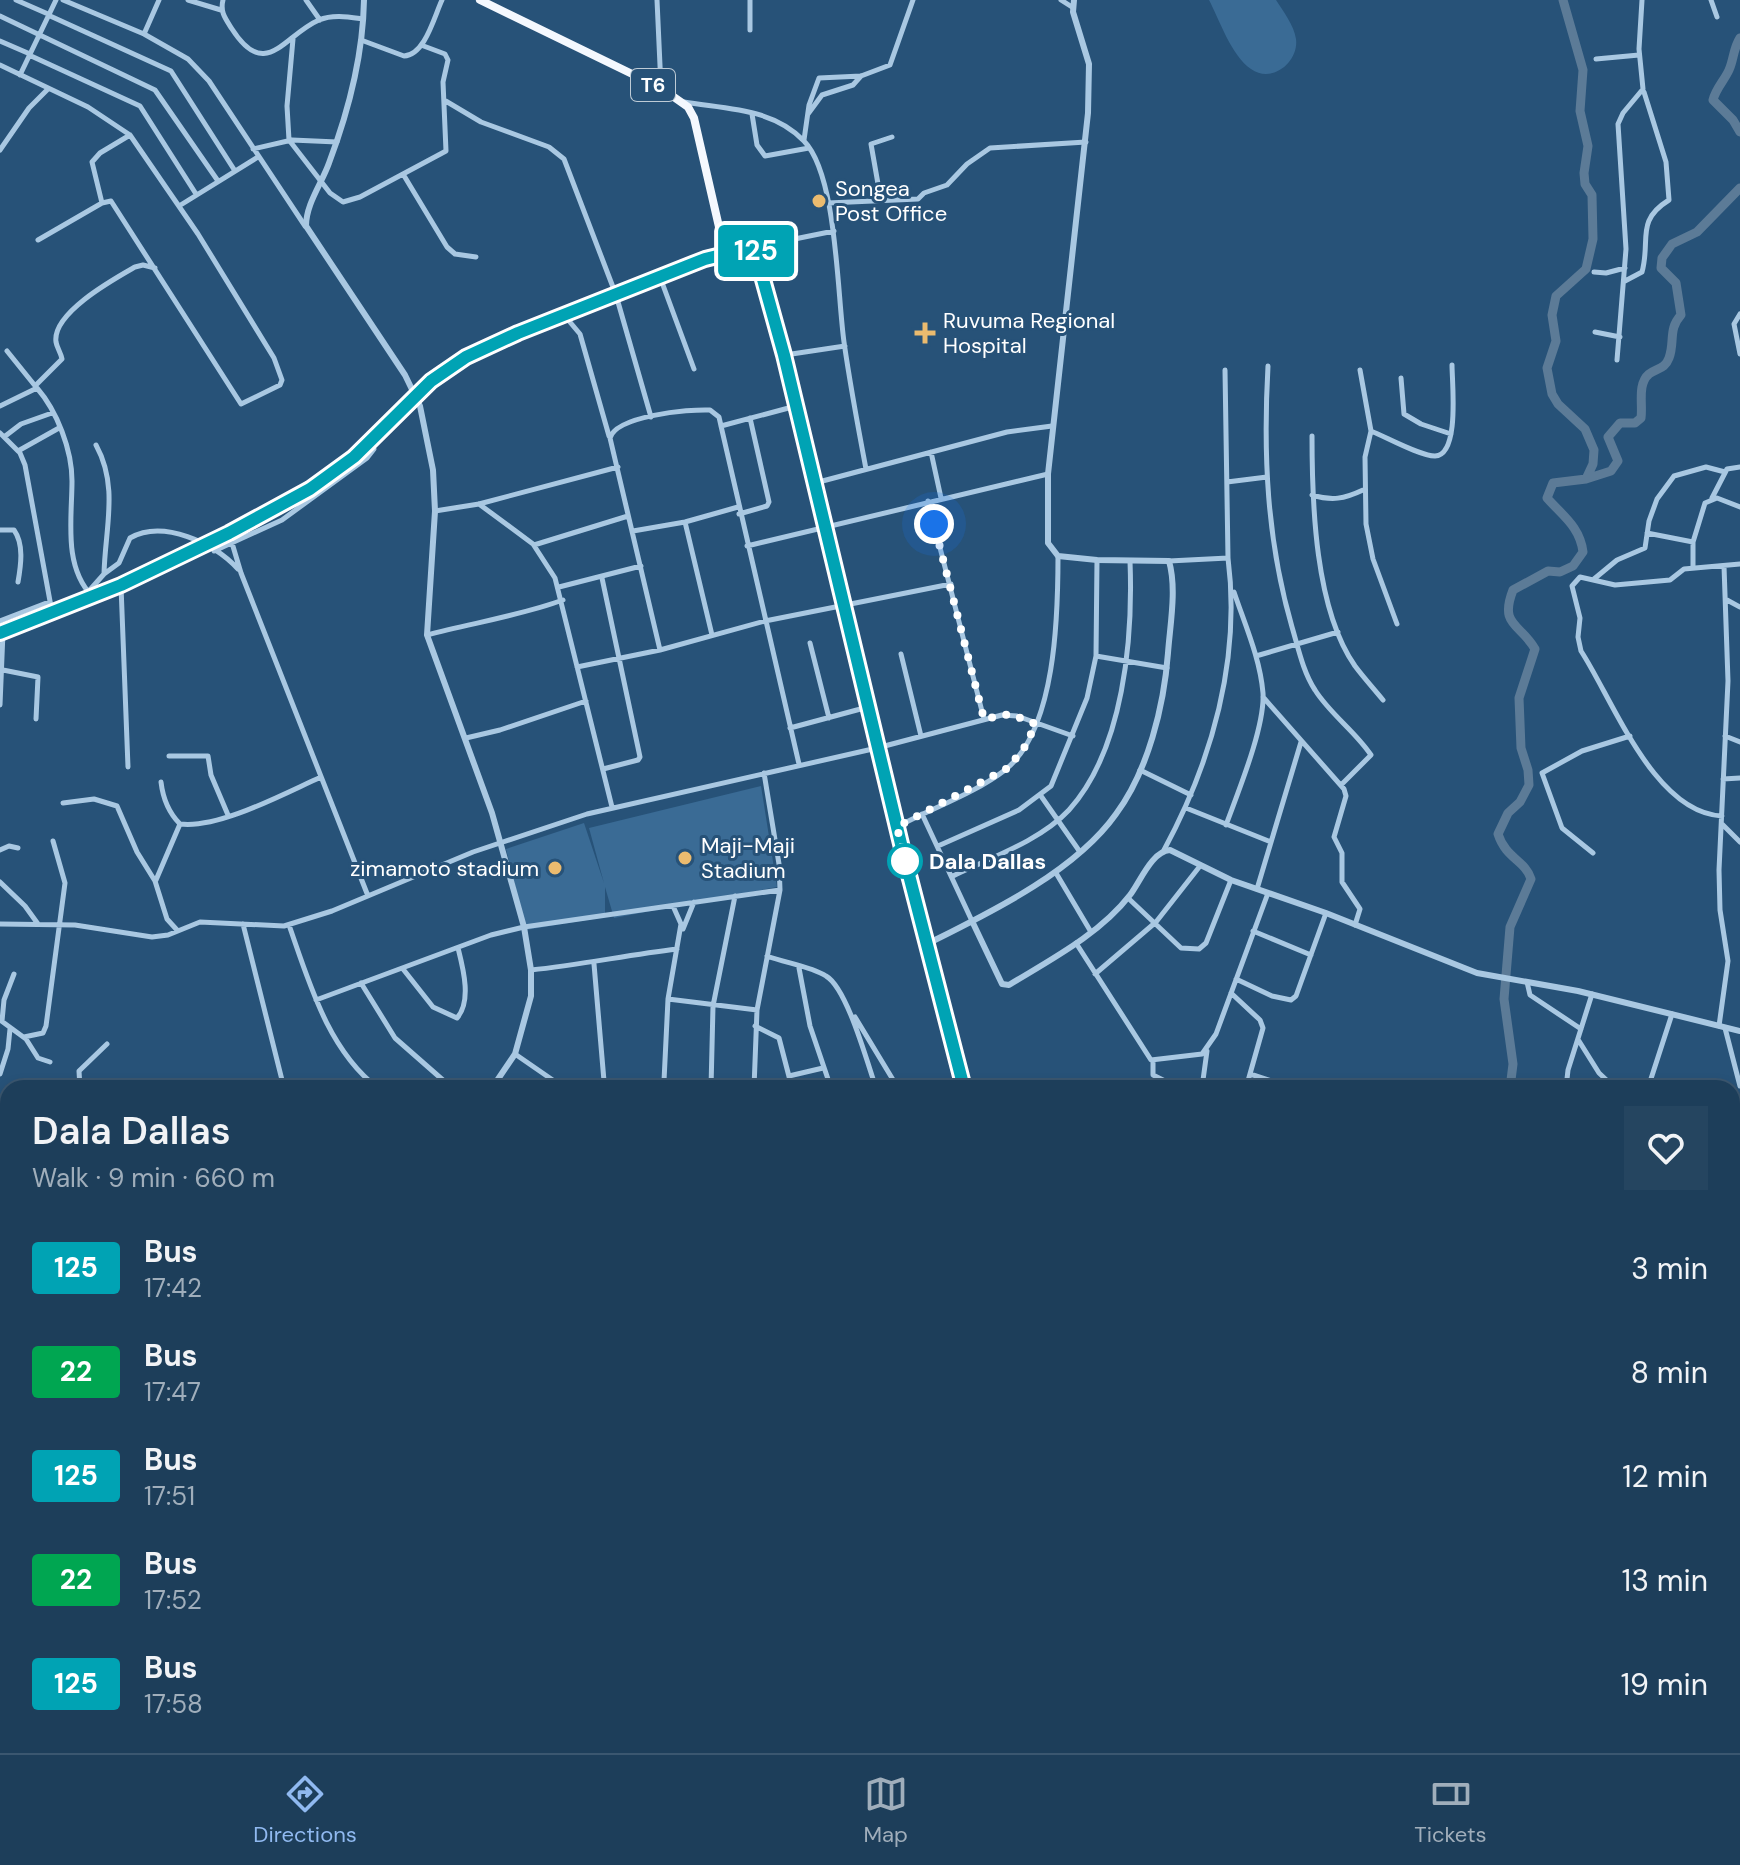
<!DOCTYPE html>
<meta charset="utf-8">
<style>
:root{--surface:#1d3e5a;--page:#254560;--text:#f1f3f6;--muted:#a0aebb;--line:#3b5770;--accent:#90b9f0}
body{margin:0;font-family:"DM Sans",sans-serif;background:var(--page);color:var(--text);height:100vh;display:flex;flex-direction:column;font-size:30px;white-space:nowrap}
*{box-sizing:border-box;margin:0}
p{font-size:26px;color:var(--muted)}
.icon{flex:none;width:44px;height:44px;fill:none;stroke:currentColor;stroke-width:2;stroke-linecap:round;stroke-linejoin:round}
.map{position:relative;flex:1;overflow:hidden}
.sheet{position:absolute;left:0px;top:1080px;width:1740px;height:674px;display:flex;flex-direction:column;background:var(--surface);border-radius:24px 24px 0 0;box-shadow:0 4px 12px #0003,0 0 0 2px var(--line)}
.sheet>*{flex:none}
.badge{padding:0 16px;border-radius:6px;font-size:28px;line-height:52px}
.you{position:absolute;width:40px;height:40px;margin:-20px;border:6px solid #fff;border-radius:50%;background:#1a73e8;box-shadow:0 0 0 12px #1a73e833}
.map>.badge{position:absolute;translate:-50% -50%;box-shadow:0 0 0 4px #fff}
.round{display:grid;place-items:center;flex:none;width:84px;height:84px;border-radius:0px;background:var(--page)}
.overview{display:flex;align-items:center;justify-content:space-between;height:136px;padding:0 32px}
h1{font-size:38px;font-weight:600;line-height:60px}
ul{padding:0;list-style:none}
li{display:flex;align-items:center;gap:24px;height:104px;padding:0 32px}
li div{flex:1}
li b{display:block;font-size:30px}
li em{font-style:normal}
li .badge{min-width:88px;font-weight:700;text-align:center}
.dock{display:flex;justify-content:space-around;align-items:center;height:112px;border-top:2px solid var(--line);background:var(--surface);font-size:22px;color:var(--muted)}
.dock a{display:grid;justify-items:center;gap:4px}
.dock .current{color:var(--accent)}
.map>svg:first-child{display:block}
.green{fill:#3a6b95}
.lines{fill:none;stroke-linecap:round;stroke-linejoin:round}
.river{stroke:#5c7b97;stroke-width:9}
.minor{stroke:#a9c8e2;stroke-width:5}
.tertiary{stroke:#a9c8e2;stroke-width:6}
.trunk{stroke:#f4f8fe;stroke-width:8}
.line-casing{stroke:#fff;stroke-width:18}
.line{stroke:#00a3b4;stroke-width:12}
.walk{stroke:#fff;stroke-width:8;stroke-dasharray:0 14.4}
.poi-dot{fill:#ebbb6f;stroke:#275278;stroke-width:3}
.stop-dot{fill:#fff;stroke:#00a3b4;stroke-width:4}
.labels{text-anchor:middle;stroke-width:6;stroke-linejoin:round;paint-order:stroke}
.shield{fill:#275278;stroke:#becbd6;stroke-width:2}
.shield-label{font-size:20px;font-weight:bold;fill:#fff}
.poi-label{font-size:22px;fill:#fff;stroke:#275278;text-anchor:start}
.stop-label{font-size:22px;font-weight:bold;fill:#fff;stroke:#275278;text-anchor:start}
</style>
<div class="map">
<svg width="1740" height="1753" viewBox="0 0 1740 1753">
<rect width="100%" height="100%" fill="#275278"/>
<path class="green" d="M1209 0H1276C1283 11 1294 25 1296 39 1299 62 1272 84 1251 69 1231 55 1220 21 1209 0Z
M761 786 777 887 614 918 605 887V917L526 930 506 849 584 823 604 883 589 828Z
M1256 1746H1421L1425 1753H1257Z"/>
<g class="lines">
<path class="river" d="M1563 0 1583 70 1580 111 1588 146 1584 173 1585 184 1592 195 1593 239 1586 269 1556 296 1552 315 1556 341 1547 368 1552 394 1558 404 1585 429 1594 450 1593 464 1586 479
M1740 38C1733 49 1734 59 1729 70 1724 81 1716 88 1713 100L1733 120 1740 132
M1510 1088 1513 1064 1504 999 1510 927 1531 879C1525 860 1506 859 1498 834L1508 813 1520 802 1529 785 1528 770 1521 748 1519 698 1535 649C1520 623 1499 626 1513 590L1548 571 1560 572 1573 566 1583 552C1580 527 1563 516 1547 498L1553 483 1586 479 1611 471 1618 461 1608 437 1620 423H1635L1641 418C1643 405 1637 384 1649 374 1657 368 1665 369 1669 358 1675 342 1668 329 1681 315L1676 283 1661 268 1662 258 1672 244 1697 232 1740 188
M1374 1746 1380 1753"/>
<path class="minor" d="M16 0 48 14
M63 0 144 34 188 59 209 81 305 226
M188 0 221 10
M223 0C220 12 225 18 232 29 266 82 284 35 319 20 333 14 349 17 363 19
M306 0 320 20
M657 0 661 87
M1061 0 1072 7
M1711 0 1717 17
M48 15 171 71 235 171
M0 16 155 90 218 181
M750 30V0
M144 34 159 0
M293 39 287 106 289 140 330 193 343 202 360 197 446 151 443 82 448 60 445 54 421 45
M361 40 404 56C425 55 434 17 442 0
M0 41 30 54
M29 55 140 106 196 194
M1596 59 1639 55
M0 65 88 107 130 135 198 234 274 358 282 380 280 385 241 404 111 201 102 203 38 240
M20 75 56 0
M444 100 481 122 549 147 564 159 616 295 651 417
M684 102C726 109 773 108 804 141 837 175 837 292 844 342 850 384 858 427 866 469
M752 114 757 145 765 156 809 148
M808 114 822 95 853 85 861 76
M804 140 809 105 819 78 861 76 890 65 913 0
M253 149 292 140 337 142
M0 150 29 108 48 89
M403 174 447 247 455 254 476 257
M881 201 871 144 892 137
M102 203 92 162 100 153 130 135
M828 203 918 199 924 193 947 185 967 164 990 148 1086 142
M179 206 258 157
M755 247 834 231
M1594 272 1606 273 1625 268
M660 277 694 369
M1625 281 1642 272C1651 240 1635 221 1669 200L1666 162 1644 92
M1740 314 1734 324 1740 354
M564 315 580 334 609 436
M1595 332 1620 337
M7 351 36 387
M785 355 845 346
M1617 360 1626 249 1618 124 1623 113 1643 89 1639 49 1642 0
M1268 366C1263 455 1267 541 1292 627 1298 647 1303 672 1315 690 1330 714 1355 731 1371 755L1341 785
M1360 370 1371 431 1365 457 1366 524 1373 559 1397 624
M1401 378 1404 414 1421 424 1451 434
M36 385 62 359C61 353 57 348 56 342 52 313 114 279 135 267L143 265 155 268
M0 406 37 388C57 411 72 450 72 481 72 518 63 566 92 596
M721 426 796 406
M1371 431C1386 437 1420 456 1435 456 1460 455 1452 383 1452 365
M0 433 20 453 25 465 52 612
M1312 436C1312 504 1315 609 1355 666 1364 678 1374 689 1383 700
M4 437 21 424 52 413
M18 451 59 428
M931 452 941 498
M1227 482 1267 477
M815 483 1007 432 1052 426
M1312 495C1332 501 1344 499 1363 490
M1712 498 1727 469 1740 467
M928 501 984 719
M479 504 533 544 555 578 612 807
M435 511 479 504 618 467
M739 514 767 506 769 502 750 418
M685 522 712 635
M0 530H14C24 544 21 565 18 582
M633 531 685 522 738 507
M229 533 241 573 368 896
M1647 533 1693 542
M534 545 628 516
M747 546 1048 474
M214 551 282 520 367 458 374 449 370 442
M1169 561 1228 558
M1693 568V542L1705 503 1717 498 1740 507
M104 574 119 563 130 538C163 519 214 543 238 569
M602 578 640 757 638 760 603 769
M1594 579 1617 560 1645 548 1649 521 1657 499 1674 476 1706 467 1725 472
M121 586 128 767
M559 587 641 566
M88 592 104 574C105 528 119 487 96 445
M1727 600 1740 607
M0 621 49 602
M427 635C472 623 519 616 563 600
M810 643 829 718
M660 650 610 438C616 416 688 409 710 410L719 417 721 426 799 764
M901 654 921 736
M1096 656 1167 668
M1256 656 1338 632
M577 667 660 650 765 621 951 584
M3 670 38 677 36 719
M1263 697 1344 789 1346 796 1334 837 1342 853V882L1360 909 1355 925
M0 705 3 632
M790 728 868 707
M1725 736 1740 742
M466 738 500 730 586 701
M169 756H208L211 775 228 815
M1140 770 1191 795
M1723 779 1740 778
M161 782C163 799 168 812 180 824 219 829 285 793 321 777
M1041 796 1080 852
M63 803 94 799 117 806 137 852 155 881 167 919 177 930
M1186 808 1271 842
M922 814 972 921
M1722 816C1654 813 1613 700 1581 651L1578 637 1580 618 1572 586 1580 577 1615 585 1670 580 1684 569 1740 564
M1722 824 1740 842
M1226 825C1238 792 1265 727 1263 693 1260 658 1245 625 1234 592
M897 827C932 808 974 794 1005 770 1056 730 1058 615 1058 556
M938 846 1019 810 1051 786 1087 698 1096 656 1097 560
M0 850 9 846 18 848
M1164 850C1212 761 1241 659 1228 558L1225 370
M1593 853 1562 828 1542 773 1582 751 1630 736
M1056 873 1091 932
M953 876C990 858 1040 841 1069 810 1124 749 1133 638 1130 561
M156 880 180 824
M0 882 25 906 38 924
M1257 889 1301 742
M1128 898 1181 948 1199 949 1206 943 1231 880
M0 924 75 925 152 937 168 935 200 922 284 926 332 911 473 852 587 814 877 748 1002 715 1017 716 1073 736
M243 924 284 1088
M289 925C309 982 328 1050 378 1088
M683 929 694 902
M1253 931 1311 955
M1076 943 1151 1060 1202 1054 1216 1034 1268 893
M767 956C785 963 810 966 826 976 847 988 867 1062 876 1088
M594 964 604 1081
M799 968 810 1026 831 1088
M403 969 433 1007 457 1018C472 1001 463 968 458 948
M531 970C580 965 627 955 677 949
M1095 974 1156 922 1200 866
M1236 979 1272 996 1291 1000 1296 996 1326 913
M1527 982 1530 995 1581 1029
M361 983 395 1038 452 1088
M1231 993 1260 1020 1263 1028 1246 1088
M668 999 757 1010
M316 1000 491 935 524 927 780 890
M855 1017 898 1088
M0 1020 26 1039 38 1058 50 1062
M2 1021 4 1000 14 974
M755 1026 779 1038 792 1088
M1719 1026 1728 961 1720 910 1719 870 1728 681 1724 566
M1725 1028 1740 1086
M24 1037 43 1033 46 1026 65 883 53 841
M1579 1041 1599 1073 1615 1088
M515 1054 557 1083 711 1082
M1153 1062V1075L1179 1088
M0 1074 8 1049 10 1029
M1250 1074 1294 1088
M789 1076 823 1068
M664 1081 668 999 681 924 673 906
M80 1088 79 1071 107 1044
M711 1088 713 1006 735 896
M754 1088 757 1010 780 890 779 864 764 773
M1196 1088 1203 1080 1207 1051
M1566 1088 1568 1070 1592 994
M1648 1088 1672 1014
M1732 1121 1740 1102
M1732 1194 1740 1206
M0 1222 8 1206
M0 1327 8 1316
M0 1397 8 1399
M1732 1404 1740 1413
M1732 1440 1740 1438
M1732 1480 1740 1478
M0 1511 8 1483
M0 1523 8 1527
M1732 1534 1740 1548
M1732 1595 1740 1592
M0 1606 8 1608
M0 1659 8 1663
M1732 1685 1740 1679
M1732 1694 1740 1699
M227 1746 255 1753
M380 1746 394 1750
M527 1746 561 1753
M611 1746 627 1753
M828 1746 833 1753
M1094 1746 1098 1753
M1498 1746 1503 1753
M1651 1746 1654 1753
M282 1753 284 1746
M439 1753 441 1746
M482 1753 484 1746
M582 1753 584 1746
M749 1753 758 1746
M1338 1753 1344 1746
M1612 1753 1623 1746
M1681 1753 1692 1747 1697 1753
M1733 1753 1740 1746"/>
<path class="tertiary" d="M364 0C363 57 349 110 329 163 322 183 306 204 306 226L405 375 420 406 433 470 435 511 427 635 492 813 524 927 531 970V996L515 1054 492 1088
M972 921 1002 984 1009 985C1050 960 1100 934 1130 895 1140 882 1152 851 1170 850L1231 880 1326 913 1477 973 1578 991 1740 1031
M927 944C989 913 1075 872 1116 814 1148 771 1164 706 1168 653 1170 625 1177 589 1169 561L1097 560 1058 556 1048 543V474L1088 113 1089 64 1073 12 1074 0
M0 1269 8 1271
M898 1746 910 1753
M188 1753 190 1746"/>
<path class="trunk" d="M480 0 661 88 688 107 694 118 725 253
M0 633 121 585 229 533 310 489 354 457 431 381 466 357 518 333 705 259 754 247 784 355 902 848 964 1088
M1033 1753 1035 1746"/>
</g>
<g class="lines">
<g class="line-casing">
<path id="line" d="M0 633 121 585 229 533 310 489 354 457 431 381 466 357 518 333 705 259 754 247 784 355 902 848 964 1088"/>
</g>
<use href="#line" class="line"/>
<path class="walk" d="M905 861 897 827 1008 768 1024 748 1036 724 1010 714 984 719 934 524"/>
</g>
<g class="poi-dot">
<circle cx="819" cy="201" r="8"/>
<path d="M921 321h8v8h8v8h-8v8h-8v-8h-8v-8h8z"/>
<circle cx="685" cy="858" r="8"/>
<circle cx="555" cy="868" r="8"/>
</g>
<circle class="stop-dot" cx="905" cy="861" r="16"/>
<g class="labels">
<rect class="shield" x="631" y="69" width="44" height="32" rx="6"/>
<g class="shield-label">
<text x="653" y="92">T6</text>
</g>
<g class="poi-label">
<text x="835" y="196">Songea<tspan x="835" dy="25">Post Office</tspan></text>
<text x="943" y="328">Ruvuma Regional<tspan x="943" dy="25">Hospital</tspan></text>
<text x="701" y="853">Maji-Maji<tspan x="701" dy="25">Stadium</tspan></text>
<text x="539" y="876" text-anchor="end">zimamoto stadium</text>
</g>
<g class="stop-label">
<text x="929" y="869">Dala Dallas</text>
</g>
</g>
</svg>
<div class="you" style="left:934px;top:524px"></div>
<b class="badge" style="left:756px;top:251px;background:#00a3b4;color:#fff">125</b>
<section class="sheet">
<div class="overview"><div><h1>Dala Dallas</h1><p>Walk · 9 min · 660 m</p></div><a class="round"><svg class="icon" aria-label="heart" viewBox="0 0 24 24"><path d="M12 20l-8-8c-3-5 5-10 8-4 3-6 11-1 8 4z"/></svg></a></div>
<ul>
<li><span class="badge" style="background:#00a3b4;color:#fff">125</span><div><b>Bus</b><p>17:42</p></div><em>3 min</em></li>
<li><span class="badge" style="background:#00a651;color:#fff">22</span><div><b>Bus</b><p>17:47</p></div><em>8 min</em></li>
<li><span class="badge" style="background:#00a3b4;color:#fff">125</span><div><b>Bus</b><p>17:51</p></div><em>12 min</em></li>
<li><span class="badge" style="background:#00a651;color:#fff">22</span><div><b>Bus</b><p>17:52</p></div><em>13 min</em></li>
<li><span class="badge" style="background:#00a3b4;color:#fff">125</span><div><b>Bus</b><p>17:58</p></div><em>19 min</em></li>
</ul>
</section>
</div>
<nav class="dock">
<a class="current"><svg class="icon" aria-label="directions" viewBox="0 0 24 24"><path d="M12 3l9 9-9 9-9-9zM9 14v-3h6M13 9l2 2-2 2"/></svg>Directions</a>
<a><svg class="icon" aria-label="map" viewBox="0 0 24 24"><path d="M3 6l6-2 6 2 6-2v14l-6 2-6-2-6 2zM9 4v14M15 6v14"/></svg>Map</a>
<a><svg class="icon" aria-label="tickets" viewBox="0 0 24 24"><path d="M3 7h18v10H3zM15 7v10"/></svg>Tickets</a>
</nav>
